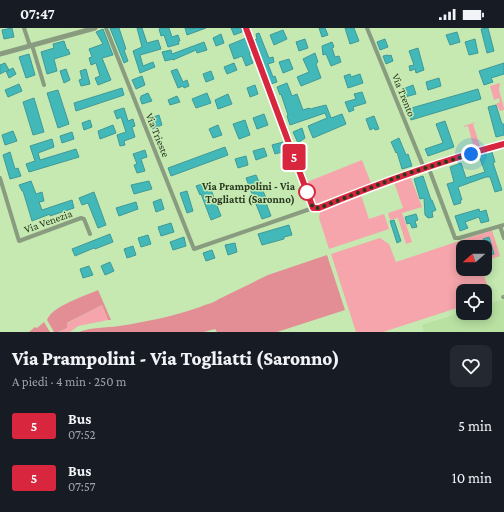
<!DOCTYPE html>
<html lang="it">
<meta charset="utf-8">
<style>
:root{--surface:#171b24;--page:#242831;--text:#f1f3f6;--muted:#9ea1a6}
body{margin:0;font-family:"Crimson Pro",serif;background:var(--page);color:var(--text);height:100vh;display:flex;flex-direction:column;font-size:15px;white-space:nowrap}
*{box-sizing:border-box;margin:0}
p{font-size:13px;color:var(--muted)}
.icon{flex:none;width:22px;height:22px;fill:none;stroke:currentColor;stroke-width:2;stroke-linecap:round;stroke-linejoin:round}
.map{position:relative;height:304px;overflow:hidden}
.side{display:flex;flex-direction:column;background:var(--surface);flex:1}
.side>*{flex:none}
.badge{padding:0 8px;border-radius:3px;font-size:14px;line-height:26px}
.needle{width:26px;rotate:250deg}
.controls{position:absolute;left:456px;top:212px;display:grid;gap:8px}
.controls a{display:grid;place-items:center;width:36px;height:36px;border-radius:8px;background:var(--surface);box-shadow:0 2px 10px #0003;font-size:20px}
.you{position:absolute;width:20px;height:20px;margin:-10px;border:3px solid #fff;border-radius:50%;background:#1a73e8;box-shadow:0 0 0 6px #1a73e833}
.map>.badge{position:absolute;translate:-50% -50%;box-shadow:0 0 0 2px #fff}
.round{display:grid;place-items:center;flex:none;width:42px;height:42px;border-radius:8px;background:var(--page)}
.head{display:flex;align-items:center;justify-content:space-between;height:68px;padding:0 12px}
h1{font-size:19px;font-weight:800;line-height:30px}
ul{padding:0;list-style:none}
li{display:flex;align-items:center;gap:12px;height:52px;padding:0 12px}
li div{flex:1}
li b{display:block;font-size:15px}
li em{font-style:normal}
li .badge{min-width:44px;font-weight:700;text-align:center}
.status{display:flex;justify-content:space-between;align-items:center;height:28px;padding:0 20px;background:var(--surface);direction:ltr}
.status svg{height:11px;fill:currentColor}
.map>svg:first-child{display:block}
.built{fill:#b9e1a2}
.green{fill:#f5a5ab}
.forest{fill:#e38e95}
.building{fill:#42b9b8;stroke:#409998}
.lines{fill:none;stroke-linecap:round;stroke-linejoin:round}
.minor{stroke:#899c7f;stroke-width:4}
.tertiary{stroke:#899c7f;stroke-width:5}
.line-casing{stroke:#fff;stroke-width:9}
.line{stroke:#d7263d;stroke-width:6}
.walk{stroke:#2a3822;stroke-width:4;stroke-dasharray:0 7.2}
.stop-dot{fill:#fff;stroke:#d7263d;stroke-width:2}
.labels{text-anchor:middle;stroke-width:3;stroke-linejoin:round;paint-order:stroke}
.street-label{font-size:11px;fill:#2a3822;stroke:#c5e9b1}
.stop-label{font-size:11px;font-weight:bold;fill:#2a3822;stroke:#c5e9b1;text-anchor:end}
</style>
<div class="status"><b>07:47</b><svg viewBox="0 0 49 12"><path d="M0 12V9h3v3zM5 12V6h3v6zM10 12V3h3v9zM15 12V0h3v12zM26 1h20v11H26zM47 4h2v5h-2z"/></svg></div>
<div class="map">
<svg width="504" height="304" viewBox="0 0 504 304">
<rect width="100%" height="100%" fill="#c5e9b1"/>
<path class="built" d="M504 271V304H424L422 297 463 284 485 285V277Z"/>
<path class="green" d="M500 55 499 62 504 80V82L500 83 496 76 500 74 499 70 494 72 490 58Z
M476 94 473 96 480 118 474 120 468 98 464 99V98Z
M362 132 371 155 316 176 307 154Z
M410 148 422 179 402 185 412 214 406 216 398 190 390 192 388 185 403 180 394 154Z
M361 167 369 191 384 186 389 201 329 221 319 190 320 183Z
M492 202 500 228 485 233V219H463V241H482L491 269 485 271V263H463V278L383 304H356L331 226 380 210 389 216 396 234Z
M102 277 108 292 78 298 70 304H58L67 300 66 296Z"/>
<path class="forest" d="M327 227 345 282 277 304H217L215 301 204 304H79C91 299 106 300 119 298 146 294 174 288 200 279 206 276 214 275 219 271L268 247Z
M98 262 111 292H108L102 277 67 295V300L58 304H54L47 292C52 278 85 268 98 262Z
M44 294 50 304H29L35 299 37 300Z"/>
<path class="building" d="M12 0 14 9 4 11 2 2Z
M110 0H119L126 21 124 22 128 33 124 35Z
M137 0H142L147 15 158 12 161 21 140 27 143 38 153 34 155 39 140 45 133 23 142 19Z
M161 0H169L172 9 178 7 180 13H178L179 16 168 19 164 7 161 8 159 1Z
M185 0H190L191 1 194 0H206L187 7Z
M231 0H241L242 4 234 7Z
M319 0H325L328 7 322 9Z
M345 0H354L359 13 350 16Z
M488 0 494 23 487 25 481 1Z
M103 1 113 27 102 30 111 52 98 57 95 50 100 48 96 35 91 37 89 30 92 29 89 21 103 16 96 4Z
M283 2 287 11 274 17 270 7Z
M457 4 460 14 450 17 446 7Z
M259 5 269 30 273 29 274 34 268 36 273 49 275 48 277 54 271 56 254 12 257 11 256 6Z
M221 6 224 15 216 18 213 10Z
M246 10 251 25H249L253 35 246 38 242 28 234 31 229 17Z
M305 11 308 20 299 23 296 14Z
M385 11 388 19 380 22 377 14Z
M475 11 478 25 469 27 465 14Z
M64 13 67 22 68 21 70 26 54 31 57 43 47 46 41 24 54 20 53 16Z
M204 14 207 22 197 25 196 22 173 32V31L165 33 162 24 171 22 172 26Z
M332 14 334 19 332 20 335 29 339 28 341 34 331 38 326 26 323 27 322 18Z
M418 20 424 42 416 45 415 41 410 43 409 38 414 37 409 23Z
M315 25 318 34 316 36 321 50 301 58 297 49 309 44 303 31Z
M29 26 35 47 26 50 19 29Z
M388 27V28L391 27 393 33 386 36 383 28Z
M289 31 293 41 283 45 279 34Z
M5 35 9 42 7 43 13 40 16 46 9 50 6 43 0 46V37Z
M234 35 237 42 227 46 224 39Z
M504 35V46L491 50 493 54 484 57 479 43Z
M66 41 70 52 64 55 60 43Z
M86 41 90 56 81 58 79 52 82 51 80 43Z
M177 41 183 54 187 52 189 58 184 60 183 58 178 60 171 43Z
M211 43 214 51 206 54 203 46Z
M350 46 351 49 360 46 363 55 348 60 344 48Z
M142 48 145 57 136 61 132 52Z
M439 50 441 58 428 62 426 54Z
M287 55 292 68 297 66 303 82 309 80 310 81 326 77 331 90 342 86 346 96 313 110 308 98 327 90 325 85 290 97 287 88 288 87 281 66 280 67 277 59Z
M19 56 22 63 8 69 5 62Z
M255 57 258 66 250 69 247 60Z
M413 57 416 66 405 69 403 61Z
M122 60 124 67 76 83 74 75Z
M478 61 481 71 411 92 408 81Z
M58 62 69 96 58 100 47 65Z
M362 64 366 75 353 79 354 82 349 84 345 74 356 71 354 66Z
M148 65 152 73 142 76 140 70H141V68Z
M207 65 211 75 196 80 192 71Z
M228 66 232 76 218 81 215 72Z
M177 68 180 74 170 77 168 72Z
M34 70 44 104 33 107 23 74Z
M496 77 502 96H504V107L496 109 488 79Z
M124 80 128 93 133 91 135 98 132 99 135 109 124 113 125 117 120 118 117 107 126 104 121 89 117 91 114 83Z
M264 86 268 97 257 101 253 90Z
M159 87 162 97 152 101 148 91Z
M374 88 379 101 375 102 374 100 370 102 366 91Z
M90 92 92 99 84 102 82 95Z
M245 92 250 107 239 111 233 96Z
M445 93 454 119 428 128 425 121 443 115 436 96Z
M113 97 116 105 100 111 98 103Z
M218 97 222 107 213 110 209 101Z
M302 100 305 110 298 115 293 104Z
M13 103 17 113 5 117 2 107Z
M72 104 74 111 62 115 60 108Z
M399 110 406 127 408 126 412 138 402 141 397 124 396 125 391 114Z
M52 111 54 119 38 125 40 132 76 121 79 129 29 144 26 136 35 133 30 118Z
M283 114 286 123 275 126 272 117Z
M225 119 228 127 171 148 168 140Z
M264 120 267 128 256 132 253 123Z
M145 122 147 129 141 131 145 143 137 145 134 137 137 136 133 126Z
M10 124 15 141 18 140 21 148 10 151 3 127Z
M492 124 495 134 493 135 502 162 495 164 490 149H486L458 159 462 172H460L461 175 454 177 447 156 454 154 450 139 461 135 466 150 485 144 479 128Z
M246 128 248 137 238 140 235 131Z
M256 147 267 172H265L271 188 262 191 256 176 258 175 254 165 252 166 246 150Z
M423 148 431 172H432L436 182 432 184 433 189 428 190 425 187 424 170 420 171 414 151Z
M31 153 36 166 42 164 44 173 39 174 42 182 72 172 74 180 50 188V186L32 193 23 163H22L19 157Z
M149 153 152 161 134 166 131 157Z
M208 154 221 188 211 192 201 166 200 167 196 158Z
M187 163 193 183 187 185 180 165Z
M94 164 106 197 98 200 88 175 82 177 79 170Z
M161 171 164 181 156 184 153 174Z
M136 174 138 181 119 188 116 180Z
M479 181 480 184 486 182 489 193 481 195 479 189 465 194 468 200 460 203 455 188Z
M416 186 418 192 415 193 417 199 412 200 410 195 407 196 405 189Z
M394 192 401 213 397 215 390 193Z
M171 195 174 204 161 208 158 199Z
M289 197 292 207 284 209V211L262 217 258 206Z
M110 206 113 214 95 221 94 220 75 228 72 221Z
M148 207 151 216 141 219 138 210Z
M184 209 186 218 173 222 170 214Z
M489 209 494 226 488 228 483 211Z
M235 215 237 224 228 227 225 217Z
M133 218 136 227 127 230 124 221Z
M212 222 215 230 206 233 203 225Z
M110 234 114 243 105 247 101 238Z
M89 238 93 247 83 250 80 241Z"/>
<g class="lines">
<path class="minor" d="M24 0 30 18
M106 0 194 221 313 180H319L417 142 504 116
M246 0 313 180
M367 0 424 140
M32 17 44 57
M428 138 455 210H459L504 197
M0 150 19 213 81 190 84 191 90 206
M500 198 504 210
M503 269H504"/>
<path class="tertiary" d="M0 26 95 0"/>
</g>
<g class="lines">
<g class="line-casing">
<path id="line" d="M246 0 313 180H319C380 155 441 133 504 116"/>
</g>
<use href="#line" class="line"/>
<path class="walk" d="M307 164 313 180H319L403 147 471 126"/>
</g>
<circle class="stop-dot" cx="307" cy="164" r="8"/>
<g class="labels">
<g class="street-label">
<text transform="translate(404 67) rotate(68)" y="4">Via Trento</text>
<text transform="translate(158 107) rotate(68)" y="4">Via Trieste</text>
<text transform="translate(48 193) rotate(-20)" y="4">Via Venezia</text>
</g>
<g class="stop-label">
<text x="295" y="162">Via Prampolini - Via<tspan x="295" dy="13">Togliatti (Saronno)</tspan></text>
</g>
</g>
</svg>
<div class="controls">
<a><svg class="needle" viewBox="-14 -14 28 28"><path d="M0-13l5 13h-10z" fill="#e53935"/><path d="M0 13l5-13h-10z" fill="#9ea1a6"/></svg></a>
<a><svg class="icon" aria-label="locate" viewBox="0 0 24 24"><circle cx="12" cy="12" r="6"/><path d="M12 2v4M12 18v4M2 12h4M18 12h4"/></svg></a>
</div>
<div class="you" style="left:471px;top:126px"></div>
<b class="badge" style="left:294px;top:129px;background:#d7263d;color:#fff">5</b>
</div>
<section class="side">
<div class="head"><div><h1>Via Prampolini - Via Togliatti (Saronno)</h1><p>A piedi · 4 min · 250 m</p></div><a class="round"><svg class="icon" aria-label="heart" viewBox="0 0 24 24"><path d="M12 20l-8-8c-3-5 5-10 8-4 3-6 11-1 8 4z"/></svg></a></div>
<ul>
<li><span class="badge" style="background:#d7263d;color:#fff">5</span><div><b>Bus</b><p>07:52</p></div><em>5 min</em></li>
<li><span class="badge" style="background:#d7263d;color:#fff">5</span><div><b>Bus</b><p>07:57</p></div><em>10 min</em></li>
</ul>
</section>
